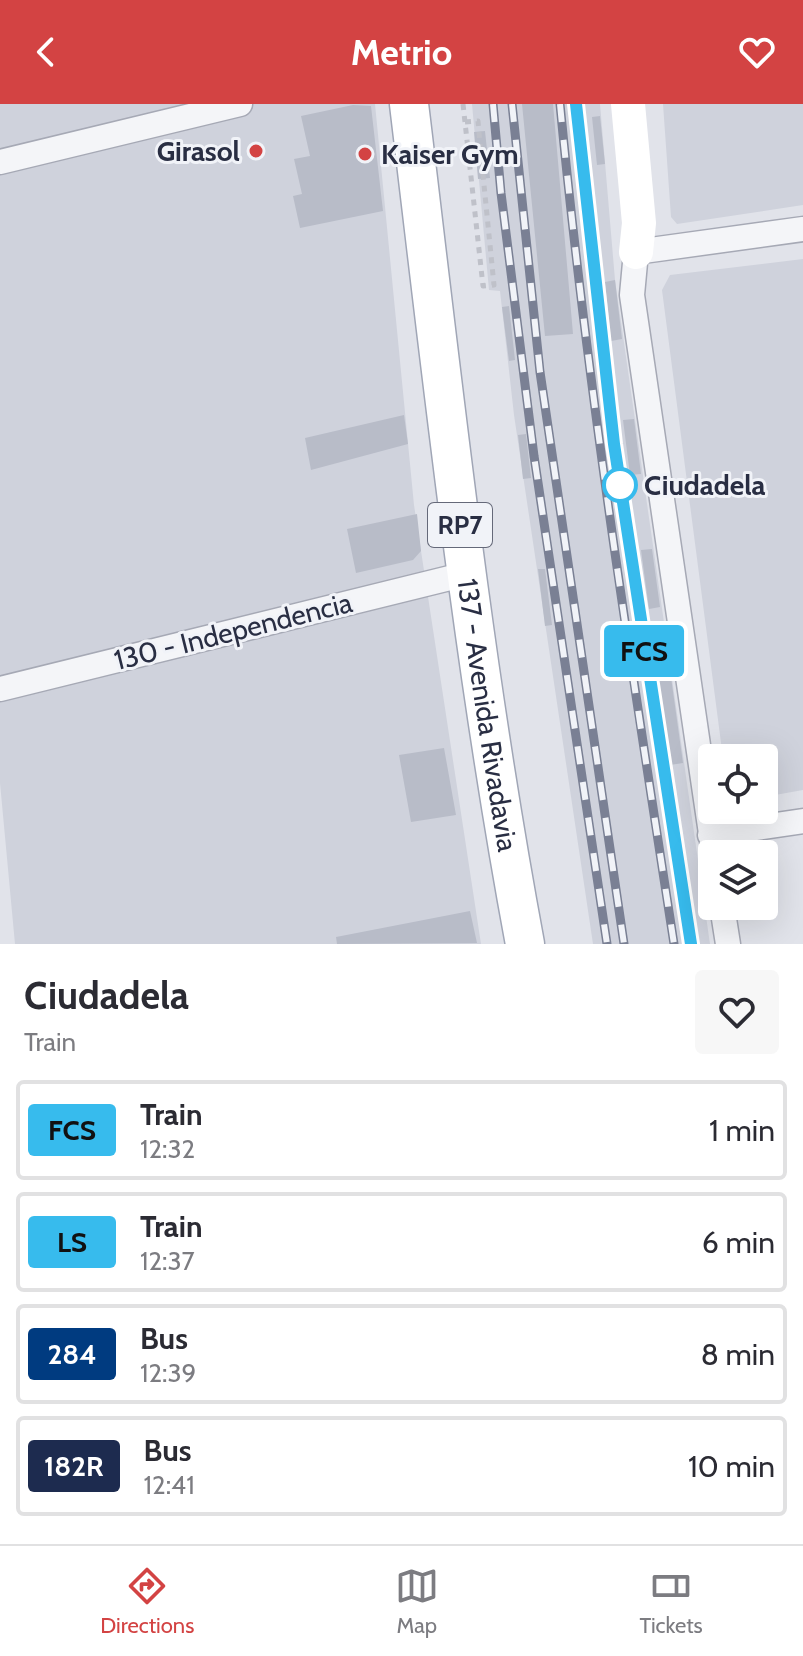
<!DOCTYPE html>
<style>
:root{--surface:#fff;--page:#f7f7f7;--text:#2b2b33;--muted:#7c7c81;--line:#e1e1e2;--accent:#d34343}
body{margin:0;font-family:Cabin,sans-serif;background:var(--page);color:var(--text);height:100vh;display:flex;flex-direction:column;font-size:30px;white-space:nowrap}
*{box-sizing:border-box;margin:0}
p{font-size:26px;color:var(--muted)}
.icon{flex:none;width:44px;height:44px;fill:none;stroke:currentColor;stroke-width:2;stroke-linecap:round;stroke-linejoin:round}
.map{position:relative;height:840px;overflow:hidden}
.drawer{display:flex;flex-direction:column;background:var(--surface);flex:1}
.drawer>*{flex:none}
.badge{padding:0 16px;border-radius:6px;font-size:28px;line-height:52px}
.fabs{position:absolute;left:698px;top:640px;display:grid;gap:16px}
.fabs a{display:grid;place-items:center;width:80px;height:80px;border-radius:8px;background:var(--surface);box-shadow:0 8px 32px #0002;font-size:40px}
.map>.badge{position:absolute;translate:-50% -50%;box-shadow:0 0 0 4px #fff}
.round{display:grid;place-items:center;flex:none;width:84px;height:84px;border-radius:8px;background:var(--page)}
.headline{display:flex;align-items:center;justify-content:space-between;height:136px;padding:0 24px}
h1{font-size:38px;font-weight:700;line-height:60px}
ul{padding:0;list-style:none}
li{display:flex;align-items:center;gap:24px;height:100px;margin:0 16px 12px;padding:0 8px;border:4px solid var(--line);border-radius:8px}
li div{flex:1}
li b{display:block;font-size:30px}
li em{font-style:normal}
li .badge{min-width:88px;font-weight:700;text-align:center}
header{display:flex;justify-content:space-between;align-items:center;height:104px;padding:0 24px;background:var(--accent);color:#fff;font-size:36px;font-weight:700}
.dock{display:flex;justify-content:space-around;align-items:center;height:112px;border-top:2px solid var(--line);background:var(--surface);font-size:22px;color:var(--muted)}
.dock a{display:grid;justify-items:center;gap:4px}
.dock .active{color:var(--accent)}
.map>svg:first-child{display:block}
.built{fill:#cfd2dc}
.building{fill:#b8bcc8}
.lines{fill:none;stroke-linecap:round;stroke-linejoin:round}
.minor-casing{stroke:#a6a9b5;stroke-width:27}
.primary-casing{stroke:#a0a6b6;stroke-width:41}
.path{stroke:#bfc1c9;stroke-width:5;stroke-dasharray:6 6;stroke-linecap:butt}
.minor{stroke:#f4f5f8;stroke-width:24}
.secondary{stroke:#fff;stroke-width:34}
.primary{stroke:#fff;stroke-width:38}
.rail-casing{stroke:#7a8094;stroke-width:9}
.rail{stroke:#f1f3f8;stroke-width:6;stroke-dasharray:18;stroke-linecap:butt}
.line-casing{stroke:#fff;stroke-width:18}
.line{stroke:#37bbed;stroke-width:12}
.poi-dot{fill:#d34343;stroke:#f1f3f8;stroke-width:3}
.stop-dot{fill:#fff;stroke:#37bbed;stroke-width:4}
.labels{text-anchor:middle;stroke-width:6;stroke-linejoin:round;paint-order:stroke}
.shield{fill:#f1f3f8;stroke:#656979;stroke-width:2}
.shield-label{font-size:26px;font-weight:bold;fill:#292e43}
.poi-label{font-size:28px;font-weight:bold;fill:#292e43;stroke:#f1f3f8;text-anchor:end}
.stop-label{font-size:28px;font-weight:bold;fill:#292e43;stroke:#f1f3f8;text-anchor:start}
.street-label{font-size:28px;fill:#292e43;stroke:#f1f3f8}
</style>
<header><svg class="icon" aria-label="back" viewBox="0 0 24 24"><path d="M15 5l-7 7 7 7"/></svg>Metrio<svg class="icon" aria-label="heart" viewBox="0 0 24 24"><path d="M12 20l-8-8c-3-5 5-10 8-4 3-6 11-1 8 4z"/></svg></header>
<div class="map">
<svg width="803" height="840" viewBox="0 0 803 840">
<rect width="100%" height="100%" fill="#e1e3ea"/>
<path class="built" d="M0 0H375L414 401 481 840H15L0 679Z
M472 0H600L615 176 710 840H593L514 311 500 187 489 186Z
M663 0H803V101L677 120 671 113Z
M803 155V686L764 693V654H723L662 186 670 171Z"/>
<path class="building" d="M522 0H553L573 230 545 232Z
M353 1 371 2 383 107 300 124 293 92 302 90 294 55 310 52 301 12Z
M600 12 605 60 597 61 592 13Z
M485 27 490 74 478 75 474 28Z
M615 176 622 235 611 237 605 178Z
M509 202 515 256 509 257 502 203Z
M404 311 408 340 311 366 305 334Z
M634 315 641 370 630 371 623 316Z
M526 330 531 374 523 375 518 331Z
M417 410 421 447 413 456 356 469 347 425Z
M652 445 660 503 649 505 641 446Z
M538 465H545L552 521 545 522Z
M669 559 683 659 670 661 656 561Z
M444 644 456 711 411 718 399 651Z
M470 807 477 839 337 840 336 833Z"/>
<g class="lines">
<g class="minor-casing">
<path id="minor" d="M0 58 240 0
M0 585 466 470
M710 731 803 717
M714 750 632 191 636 148 803 125
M722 802 728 840"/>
</g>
<g class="primary-casing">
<g id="primary">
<path id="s1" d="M409 0C443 281 473 562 525 840"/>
</g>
</g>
<path class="path" d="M463 0 483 182 494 181 481 51 487 50
M465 18 478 17 481 51"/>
<use href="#minor" class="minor"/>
<path class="secondary" d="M628 0 639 119 636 148"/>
<use href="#primary" class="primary"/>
<g class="rail-casing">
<path id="rail" d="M493 0 501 89 534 352 607 840
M512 0 540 268 624 840
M560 0C587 282 631 561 674 840
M576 0 614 340 691 840"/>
</g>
<use href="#rail" class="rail"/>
</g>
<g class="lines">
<g class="line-casing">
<path id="line" d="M576 0 614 340 691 840"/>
</g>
<use href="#line" class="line"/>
</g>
<g class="poi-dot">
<circle cx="256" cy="47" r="8"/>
<circle cx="365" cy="50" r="8"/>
</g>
<circle class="stop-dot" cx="620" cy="381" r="16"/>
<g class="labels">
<rect class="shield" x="428" y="399" width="64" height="44" rx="6"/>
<g class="shield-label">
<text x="460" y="430">RP7</text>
</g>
<g class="poi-label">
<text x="240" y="57">Girasol</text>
<text x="381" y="60" text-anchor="start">Kaiser Gym</text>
</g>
<g class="stop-label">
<text x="644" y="391">Ciudadela</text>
</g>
<g class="street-label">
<text transform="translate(233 527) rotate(-14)" y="10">130 - Independencia</text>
<text dy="10" stroke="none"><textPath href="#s1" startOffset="616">137 - Avenida Rivadavia</textPath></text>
</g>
</g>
</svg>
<div class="fabs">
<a><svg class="icon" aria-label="locate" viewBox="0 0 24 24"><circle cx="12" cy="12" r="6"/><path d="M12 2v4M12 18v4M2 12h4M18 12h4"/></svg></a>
<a><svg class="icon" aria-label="layers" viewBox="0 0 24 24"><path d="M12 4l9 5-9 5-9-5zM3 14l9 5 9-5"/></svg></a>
</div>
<b class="badge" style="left:644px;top:547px;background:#37bbed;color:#111">FCS</b>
</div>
<section class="drawer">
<div class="headline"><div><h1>Ciudadela</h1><p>Train</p></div><a class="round"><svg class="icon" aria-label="heart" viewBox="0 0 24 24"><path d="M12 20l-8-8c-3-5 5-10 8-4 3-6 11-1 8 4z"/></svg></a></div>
<ul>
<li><span class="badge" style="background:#37bbed;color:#111">FCS</span><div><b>Train</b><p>12:32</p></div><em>1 min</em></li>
<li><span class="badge" style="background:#37bbed;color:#111">LS</span><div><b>Train</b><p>12:37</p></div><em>6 min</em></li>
<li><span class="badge" style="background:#003b80;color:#fff">284</span><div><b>Bus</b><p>12:39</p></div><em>8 min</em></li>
<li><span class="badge" style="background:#1d2b4f;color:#fff">182R</span><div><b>Bus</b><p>12:41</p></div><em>10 min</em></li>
</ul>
</section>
<nav class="dock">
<a class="active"><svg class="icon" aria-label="directions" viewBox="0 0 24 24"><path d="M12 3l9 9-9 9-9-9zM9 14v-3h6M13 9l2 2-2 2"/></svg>Directions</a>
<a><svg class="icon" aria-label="map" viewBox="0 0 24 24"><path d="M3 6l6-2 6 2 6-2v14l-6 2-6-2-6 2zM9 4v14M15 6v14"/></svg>Map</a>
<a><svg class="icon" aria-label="tickets" viewBox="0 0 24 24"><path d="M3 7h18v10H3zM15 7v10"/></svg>Tickets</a>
</nav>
